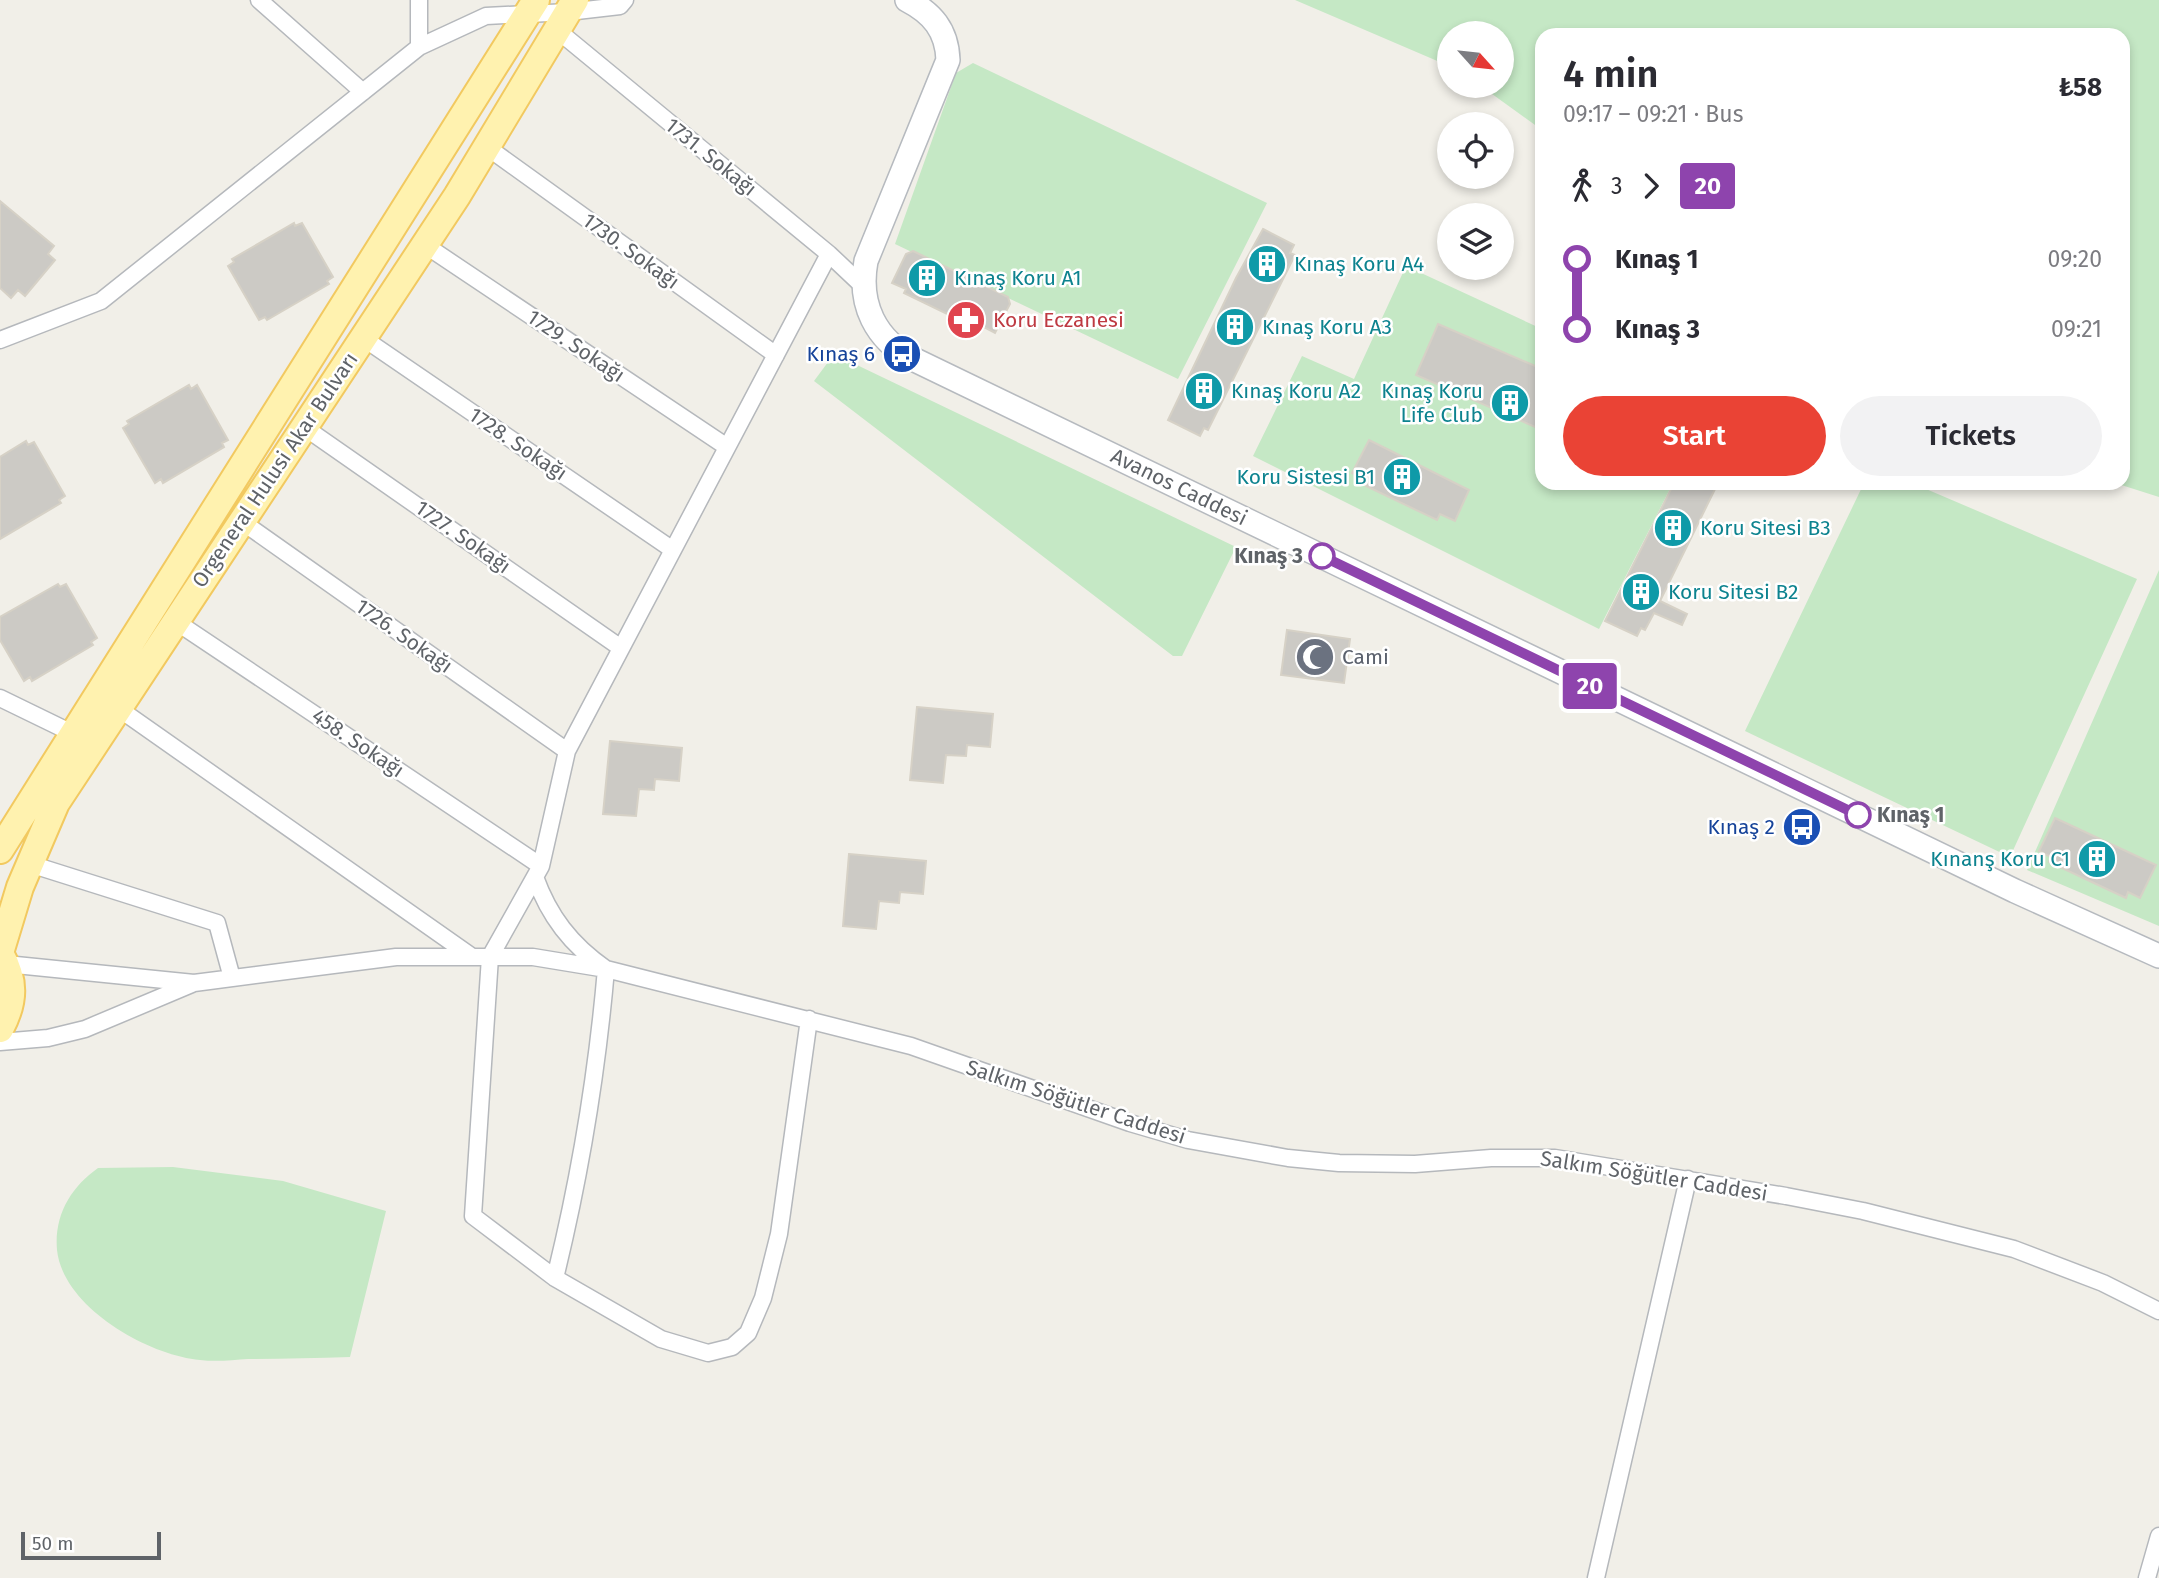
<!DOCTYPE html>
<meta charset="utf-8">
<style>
:root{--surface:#fff;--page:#f2f2f3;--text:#2b2b33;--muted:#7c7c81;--accent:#ea4335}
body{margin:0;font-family:"Fira Sans",sans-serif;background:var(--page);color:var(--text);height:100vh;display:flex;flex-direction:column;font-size:26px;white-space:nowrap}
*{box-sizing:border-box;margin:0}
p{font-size:23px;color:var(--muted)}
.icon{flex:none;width:38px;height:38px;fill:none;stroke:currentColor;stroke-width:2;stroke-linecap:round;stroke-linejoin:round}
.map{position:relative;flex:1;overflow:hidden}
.drawer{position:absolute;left:1535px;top:28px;width:595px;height:462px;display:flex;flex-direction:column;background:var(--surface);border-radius:21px;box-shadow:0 4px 10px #0003}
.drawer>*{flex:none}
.badge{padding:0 14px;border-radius:5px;font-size:24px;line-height:46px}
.needle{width:46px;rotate:117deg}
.controls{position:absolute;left:1437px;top:21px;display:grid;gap:14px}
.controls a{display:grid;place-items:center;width:77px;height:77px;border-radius:50%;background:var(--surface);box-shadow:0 4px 10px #0003;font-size:35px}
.scale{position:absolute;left:21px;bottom:18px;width:140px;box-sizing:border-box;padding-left:7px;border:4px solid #5f6368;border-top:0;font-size:19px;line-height:24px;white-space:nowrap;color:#5f6368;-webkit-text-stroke:5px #fff;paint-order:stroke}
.map>.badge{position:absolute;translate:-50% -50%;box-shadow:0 0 0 4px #fff}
.legs{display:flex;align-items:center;gap:10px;height:77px;padding:0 28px;font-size:23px}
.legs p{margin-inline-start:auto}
.overview{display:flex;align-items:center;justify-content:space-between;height:119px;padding:0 28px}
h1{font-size:38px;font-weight:600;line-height:52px}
.button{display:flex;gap:14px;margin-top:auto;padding:14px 28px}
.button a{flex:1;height:80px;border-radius:42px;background:var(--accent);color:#fff;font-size:28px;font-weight:600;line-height:80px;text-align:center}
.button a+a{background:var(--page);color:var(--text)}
ul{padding:0 28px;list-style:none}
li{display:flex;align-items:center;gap:24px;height:70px;font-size:26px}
li i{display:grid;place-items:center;width:10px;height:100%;margin:0 9px;background:currentColor}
li i::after{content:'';width:18px;height:18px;margin:-9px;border:5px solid;border-radius:50%;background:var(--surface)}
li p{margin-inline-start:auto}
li:first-child i{background:linear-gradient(#0000 50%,currentColor 0)}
li:last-child i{background:linear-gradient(currentColor 50%,#0000 0)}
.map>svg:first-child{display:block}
.green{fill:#c5e8c5}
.building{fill:#cccac5;stroke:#d6d1c6;stroke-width:2}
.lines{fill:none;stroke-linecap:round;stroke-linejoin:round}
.street-casing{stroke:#b5b8bc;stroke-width:19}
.secondary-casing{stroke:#b6babf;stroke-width:26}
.primary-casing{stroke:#f2c960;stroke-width:30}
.street{stroke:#fff;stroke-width:16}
.secondary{stroke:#fff;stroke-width:23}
.primary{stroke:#fff2af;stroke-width:26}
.line-1-casing{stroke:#fff;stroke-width:16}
.line-1{stroke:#8e44ad;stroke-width:10}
.stop-1-dot{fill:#fff;stroke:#8e44ad;stroke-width:3.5}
.labels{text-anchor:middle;stroke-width:5;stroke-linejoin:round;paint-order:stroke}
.street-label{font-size:21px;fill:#5f6368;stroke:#fff}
.culture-label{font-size:21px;fill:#0d838f;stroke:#fff;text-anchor:start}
.health-label{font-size:21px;fill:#be3a42;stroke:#fff;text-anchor:start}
.transit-label{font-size:21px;fill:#164399;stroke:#fff;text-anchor:end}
.stop-label{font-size:21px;font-weight:bold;fill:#5f6368;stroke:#fff;text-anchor:end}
.worship-label{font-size:21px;fill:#5b616d;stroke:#fff;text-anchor:start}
</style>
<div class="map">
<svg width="2159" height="1578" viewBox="0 0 2159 1578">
<rect width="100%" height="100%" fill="#f1efe8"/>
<path class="green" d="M1295 0H2159V497L2115 483H2123V35H1542V130L1481 86H1502V33H1449V66Z
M973 63 1267 203 1178 379 895 244 956 73Z
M1406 266 1542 329V483H1673L1599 629 1253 456 1302 356 1354 379Z
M834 354 1236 547 1182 656H1173L814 381Z
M1864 483H1912L2137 579 2010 857 1745 731Z
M2159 570V926L2027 870Z
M173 1167 283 1181 386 1211 350 1357C316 1358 282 1359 248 1359 233 1360 216 1362 200 1360 147 1355 63 1307 57 1250 54 1215 71 1187 98 1168Z"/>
<path class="building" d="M0 201 54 246 48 254 55 260 25 296 18 290 11 298 0 288Z
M294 223 295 226 302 223 333 277 327 281 329 284 267 320 265 317 259 320 228 266 234 262 232 259Z
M1263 229 1294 245 1290 253 1295 255 1208 430 1204 428 1200 436 1168 420 1236 278Z
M913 251 1008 297 1010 304 995 333 982 326 980 330 904 293 906 289 892 283 906 254Z
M1438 324 1542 369V430L1416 375Z
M189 385 191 389 197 385 228 440 222 443 224 447 163 483 161 479 155 483 123 428 129 424 127 421Z
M1369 440 1469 490 1455 521 1440 514 1437 520 1366 486 1368 481 1352 473Z
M26 441 28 445 34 442 65 496 59 500 61 503 0 539V457Z
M1674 483H1718L1660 601 1687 614 1682 625 1654 613 1645 630 1641 628 1637 636 1605 621Z
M58 584 60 587 66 584 97 638 91 642 93 645 32 681 30 677 24 681 0 640V617Z
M1287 630 1350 639 1344 683 1281 675Z
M917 707 993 714 990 747 967 745 966 756 946 755 943 783 910 780Z
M610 741 682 748 679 781 655 779 654 790 639 789 636 816 603 814Z
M2055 818 2156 865 2140 898 2128 892 2126 898 2049 862 2051 857 2039 851Z
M849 854 926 861 923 894 900 892 899 903 879 901 876 929 843 926Z"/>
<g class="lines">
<g class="street-casing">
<path id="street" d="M259 0 363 92
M557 30 829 254 864 287
M419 47V0
M487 147 776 355
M425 245 727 447
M363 338 673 550
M0 340 101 301 419 47 486 16 568 12 620 6 625 0
M304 427 621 648
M241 521 567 751
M175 621 541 866
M0 698 74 734
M118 708 471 956
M30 864 217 923 232 978
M535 877C549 916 571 945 606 969 597 1074 580 1176 555 1278
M6 964 194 983 396 957H533L606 969 911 1046 1130 1123 1188 1140 1288 1158 1339 1163 1415 1164 1491 1158H1555L1786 1196 1863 1211 2014 1249 2103 1283 2159 1311
M809 1019 779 1234 763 1298 748 1333 732 1347 708 1353 661 1339 555 1278 473 1216 490 957 541 866 567 751 829 254
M0 1042 48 1038 85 1029 192 984
M1596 1578 1688 1179
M2147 1578 2159 1536"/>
</g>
<g class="secondary-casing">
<path id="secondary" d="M907 0C932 13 947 30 948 60L866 261C858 304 875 340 915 360L2015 891 2159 956"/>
</g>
<g class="primary-casing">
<path id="primary" d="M0 850 536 0
M0 953 20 887 56 803 457 196 575 0
M0 953C15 980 15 1001 0 1029"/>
</g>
<use href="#street" class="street"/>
<use href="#secondary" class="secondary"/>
<use href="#primary" class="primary"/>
</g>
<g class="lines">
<g class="line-1-casing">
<path id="line-1" d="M1322 556 1858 815"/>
</g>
<use href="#line-1" class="line-1"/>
</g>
<defs>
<g id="building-disc" transform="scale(2.0125)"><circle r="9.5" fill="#0f9aa8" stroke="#fff"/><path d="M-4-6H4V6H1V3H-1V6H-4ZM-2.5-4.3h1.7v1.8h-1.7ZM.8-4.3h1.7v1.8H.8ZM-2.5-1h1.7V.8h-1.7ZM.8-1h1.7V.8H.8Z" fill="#fff"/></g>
<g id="pharmacy-disc" transform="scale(2.0125)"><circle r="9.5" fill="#e0444e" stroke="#fff"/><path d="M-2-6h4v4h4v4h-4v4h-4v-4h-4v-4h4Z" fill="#fff"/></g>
<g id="bus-disc" transform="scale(2.0125)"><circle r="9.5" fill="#1a4fb4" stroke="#fff"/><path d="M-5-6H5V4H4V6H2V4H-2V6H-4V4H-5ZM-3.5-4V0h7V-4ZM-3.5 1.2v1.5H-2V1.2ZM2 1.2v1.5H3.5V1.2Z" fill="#fff"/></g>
<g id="mosque-disc" transform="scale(2.0125)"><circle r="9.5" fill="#6b7280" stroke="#fff"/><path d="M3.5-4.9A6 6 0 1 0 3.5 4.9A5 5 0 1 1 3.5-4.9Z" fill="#fff"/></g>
</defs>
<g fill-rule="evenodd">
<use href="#building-disc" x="1267" y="264"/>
<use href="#building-disc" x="927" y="278"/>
<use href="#pharmacy-disc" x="966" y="320"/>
<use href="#building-disc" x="1235" y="327"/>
<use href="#bus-disc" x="902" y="354"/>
<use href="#building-disc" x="1204" y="391"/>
<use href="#building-disc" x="1510" y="403"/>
<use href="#building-disc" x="1402" y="477"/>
<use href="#building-disc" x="1673" y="528"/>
<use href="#building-disc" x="1641" y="592"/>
<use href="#mosque-disc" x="1315" y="657"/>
<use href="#bus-disc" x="1802" y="827"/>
<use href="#building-disc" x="2097" y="859"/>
</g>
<g class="stop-1-dot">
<circle cx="1322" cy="556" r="12"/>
<circle cx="1858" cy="815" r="12"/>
</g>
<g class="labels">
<g class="street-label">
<text transform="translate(711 157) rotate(39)" y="7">1731. Sokağı</text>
<text transform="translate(631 251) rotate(36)" y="7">1730. Sokağı</text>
<text transform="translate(576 346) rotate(34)" y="7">1729. Sokağı</text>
<text transform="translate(518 444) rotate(34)" y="7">1728. Sokağı</text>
<text transform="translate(275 470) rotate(-56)" y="7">Orgeneral Hulusi Akar Bulvarı</text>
<text transform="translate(1179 487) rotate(26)" y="7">Avanos Caddesi</text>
<text transform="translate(463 537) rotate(35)" y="7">1727. Sokağı</text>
<text transform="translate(404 636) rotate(35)" y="7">1726. Sokağı</text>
<text transform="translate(358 743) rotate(34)" y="7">458. Sokağı</text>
<text transform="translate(1076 1102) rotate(18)" y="7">Salkım Söğütler Caddesi</text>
<text transform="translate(1654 1176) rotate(9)" y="7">Salkım Söğütler Caddesi</text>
</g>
<g class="culture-label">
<text x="1294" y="271">Kınaş Koru A4</text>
<text x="954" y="285">Kınaş Koru A1</text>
<text x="1262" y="334">Kınaş Koru A3</text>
<text x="1231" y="398">Kınaş Koru A2</text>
<text x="1483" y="398" text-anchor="end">Kınaş Koru<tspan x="1483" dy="24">Life Club</tspan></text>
<text x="1375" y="484" text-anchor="end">Koru Sistesi B1</text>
<text x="1700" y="535">Koru Sitesi B3</text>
<text x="1668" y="599">Koru Sitesi B2</text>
<text x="2070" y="866" text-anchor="end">Kınanş Koru C1</text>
</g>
<g class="health-label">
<text x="993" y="327">Koru Eczanesi</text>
</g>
<g class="transit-label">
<text x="875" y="361">Kınaş 6</text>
<text x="1775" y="834">Kınaş 2</text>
</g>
<g class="stop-label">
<text x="1303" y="563">Kınaş 3</text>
<text x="1877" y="822" text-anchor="start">Kınaş 1</text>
</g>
<g class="worship-label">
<text x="1342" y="664">Cami</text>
</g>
</g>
</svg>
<div class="controls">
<a><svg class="needle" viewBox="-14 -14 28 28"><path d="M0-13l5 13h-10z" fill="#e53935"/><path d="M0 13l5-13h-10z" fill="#7c7c81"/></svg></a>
<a><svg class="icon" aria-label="locate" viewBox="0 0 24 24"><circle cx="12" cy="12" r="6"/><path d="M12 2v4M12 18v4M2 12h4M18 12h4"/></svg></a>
<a><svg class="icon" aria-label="layers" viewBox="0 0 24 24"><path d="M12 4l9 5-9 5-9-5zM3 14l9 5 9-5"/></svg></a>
</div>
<div class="scale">50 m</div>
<b class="badge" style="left:1590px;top:686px;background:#8e44ad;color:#fff">20</b>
<section class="drawer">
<div class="overview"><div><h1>4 min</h1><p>09:17 – 09:21 · Bus</p></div><b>₺58</b></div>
<div class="legs"><svg class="icon" aria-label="walk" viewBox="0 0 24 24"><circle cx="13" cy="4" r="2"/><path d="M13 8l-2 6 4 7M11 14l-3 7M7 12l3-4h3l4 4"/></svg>3<svg class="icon" aria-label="forward" viewBox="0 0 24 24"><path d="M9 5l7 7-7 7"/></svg><b class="badge" style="background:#8e44ad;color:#fff">20</b></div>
<ul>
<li><i style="color:#8e44ad"></i><b>Kınaş 1</b><p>09:20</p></li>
<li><i style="color:#8e44ad"></i><b>Kınaş 3</b><p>09:21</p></li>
</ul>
<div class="button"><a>Start</a><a>Tickets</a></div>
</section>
</div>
